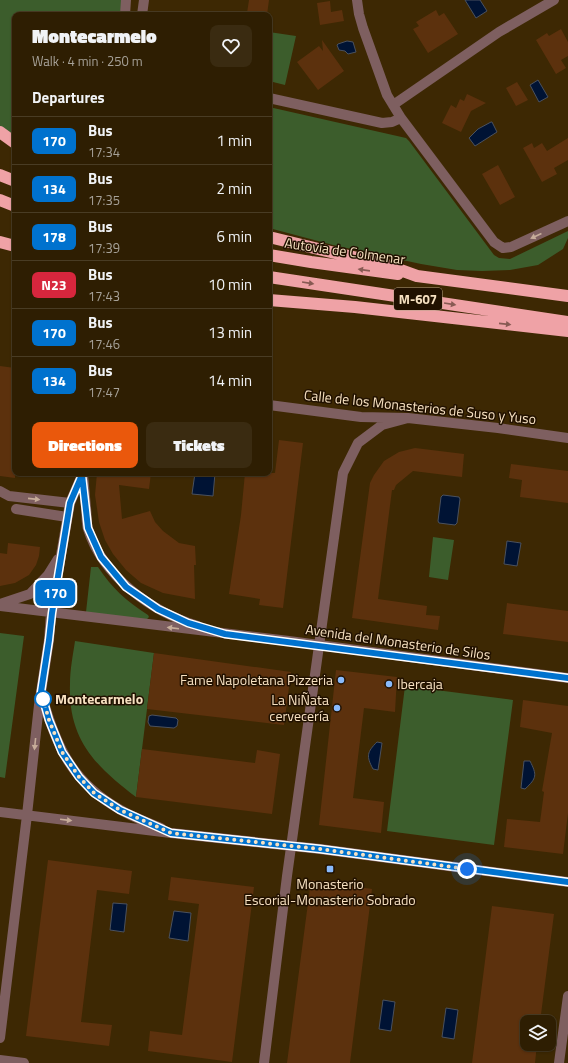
<!DOCTYPE html>
<meta charset="utf-8">
<style>
:root{--surface:#2e1e02;--page:#3a2b11;--text:#f1f3f6;--muted:#a7a299;--line:#493c24;--accent:#ea580c}
body{margin:0;font-family:"Titillium Web",sans-serif;background:var(--page);color:var(--text);height:100vh;display:flex;flex-direction:column;font-size:15px;white-space:nowrap}
*{box-sizing:border-box;margin:0}
p{font-size:13px;color:var(--muted)}
.icon{flex:none;width:22px;height:22px;fill:none;stroke:currentColor;stroke-width:2;stroke-linecap:round;stroke-linejoin:round}
.map{position:relative;flex:1;overflow:hidden}
.sheet{position:absolute;left:12px;top:12px;width:260px;height:464px;display:flex;flex-direction:column;background:var(--surface);border-radius:8px;box-shadow:0 1px 3px #0004,0 0 0 1px var(--line)}
.sheet>*{flex:none}
.badge{padding:0 8px;border-radius:6px;font-size:14px;line-height:26px}
.fabs{position:absolute;left:520px;top:1015px;display:grid;gap:8px}
.fabs a{display:grid;place-items:center;width:36px;height:36px;border-radius:8px;background:var(--surface);box-shadow:0 1px 3px #0004,0 0 0 1px var(--line);font-size:20px}
.you{position:absolute;width:20px;height:20px;margin:-10px;border:3px solid #fff;border-radius:50%;background:#1a73e8;box-shadow:0 0 0 6px #1a73e833}
.map>.badge{position:absolute;translate:-50% -50%;box-shadow:0 0 0 2px #fff}
h2{padding:0 20px;font-size:15px;line-height:36px}
.round{display:grid;place-items:center;flex:none;width:42px;height:42px;border-radius:8px;background:var(--page)}
.summary{display:flex;align-items:center;justify-content:space-between;height:68px;padding:0 20px}
h1{font-size:19px;font-weight:800;line-height:30px}
.primary-button{display:flex;gap:8px;margin-top:auto;padding:8px 20px}
.primary-button a{flex:1;height:46px;border-radius:8px;background:var(--accent);color:#fff;font-size:16px;font-weight:800;line-height:46px;text-align:center}
.primary-button a+a{background:var(--page);color:var(--text)}
ul{padding:0;list-style:none}
li{display:flex;align-items:center;gap:12px;height:48px;padding:0 20px;border-top:1px solid var(--line)}
li div{flex:1}
li b{display:block;font-size:15px}
li em{font-style:normal}
li .badge{min-width:44px;font-weight:700;text-align:center}
.map>svg:first-child{display:block}
.green{fill:#3c5d2c}
.water{fill:#001334;stroke:#4a515e}
.building{fill:#5c310d}
.lines{fill:none;stroke-linecap:round;stroke-linejoin:round}
.minor{stroke:#7e5f60;stroke-width:10}
.highway{stroke:#efa2a6;stroke-width:12}
.oneway{fill:#c7ad9a}
.oneway2{fill:#885a53}
.line-casing{stroke:#fff;stroke-width:9}
.line{stroke:#0072ce;stroke-width:6}
.walk{stroke:#f7e1c1;stroke-width:4;stroke-dasharray:0 7.2}
.poi-dot{fill:#89bafc;stroke:#211100;stroke-width:1.5}
.stop-dot{fill:#fff;stroke:#0072ce;stroke-width:2}
.labels{text-anchor:middle;stroke-width:3;stroke-linejoin:round;paint-order:stroke}
.shield{fill:#211100;stroke:#b7a387;stroke-width:1}
.shield-label{font-size:13px;font-weight:bold;fill:#f7e1c1}
.street-label{font-size:14px;fill:#f7e1c1;stroke:#211100}
.poi-label{font-size:14px;fill:#f7e1c1;stroke:#211100;text-anchor:end}
.stop-label{font-size:14px;font-weight:bold;fill:#f7e1c1;stroke:#211100;text-anchor:start}
</style>
<div class="map">
<svg width="568" height="1063" viewBox="0 0 568 1063">
<rect width="100%" height="100%" fill="#3d2803"/>
<path class="green" d="M0 0H124L121 15H15V135L0 128Z
M269 32 296 36 285 85 269 81Z
M269 107 406 138 409 141 494 255 499 258 510 259 568 231V238L563 249 538 265 510 270 482 271 457 270 421 264 333 245 269 228Z
M433 537 454 540 448 580 429 577Z
M91 567H98C112 588 126 601 148 615L149 617 146 620 86 612Z
M0 633 24 636 5 778 0 777Z
M75 641 154 653 136 797C95 766 68 739 70 684 70 669 73 655 75 641Z
M405 686 513 700 494 845 387 831Z"/>
<path class="water" d="M465 0H480L487 11 476 18Z
M347 41 353 42 356 52 348 54 345 51 339 50 337 45 338 44Z
M538 80 548 97 539 102 530 85Z
M491 122H492L497 132 475 146 469 138 478 129Z
M195 473H215L213 496 192 494Z
M443 495 459 497 460 499 457 523 455 525 439 523 438 521 441 497Z
M507 541 521 543 517 566 504 564Z
M152 715 176 718 178 720 177 726 174 728 150 726 148 722 149 716Z
M377 742 382 743 378 770 373 769C366 756 367 752 377 742Z
M524 761H530C537 775 537 778 525 789L521 788Z
M113 903 127 904 124 932 110 930Z
M174 911 191 913 188 941 169 938Z
M383 1000 395 1002 391 1031 379 1029Z
M446 1008 458 1010 454 1039 442 1037Z"/>
<path class="building" d="M249 0H269L267 15 247 13Z
M330 1 331 12 342 10 344 21 320 25 317 3Z
M436 10 439 16 444 13 458 34 428 53 413 29 419 26 416 22Z
M561 29 568 42V56L561 60 566 68 556 74 536 40 547 33 549 36Z
M322 40 344 71 318 90 297 62 319 46 323 51Z
M517 82 528 100 516 106 506 88Z
M467 94 486 103 471 111 461 132 442 123 451 105 456 108 460 99 464 101Z
M568 138V160L554 168 557 174 542 182 523 148 532 143 534 148 542 143 547 151Z
M498 165 515 197 500 205 482 174Z
M0 366 15 368V478L0 476Z
M279 440 303 443 283 608 259 605 260 599 229 594 241 515 245 473H275Z
M415 448 464 454 462 477 413 471 396 485 394 490H392L378 599 427 606 426 615 440 616 438 630 352 618 370 483 374 475 384 461 399 452Z
M511 464 568 471V503L520 497 522 480 509 478Z
M97 473H151L149 489 119 485 122 519 150 511 155 522 163 531 179 543 195 546 196 565H194L195 599 163 593 141 583 126 570 113 554 105 540 99 522 95 495Z
M8 543 40 547 39 556 36 565 29 575 15 583 0 586V553L7 554Z
M507 603 568 611V642L503 634Z
M154 653 291 672 284 725 147 709Z
M336 670 397 677 395 712 364 708 353 798 384 802 381 833 319 825Z
M523 700 568 706V813L563 854 504 847 507 819 540 822 544 792 542 791 552 733 520 727Z
M142 749 255 763 257 750 280 754 272 814 136 797Z
M48 860 132 871 129 894 97 890 81 1022 112 1025 109 1046 26 1036Z
M171 877 254 887 232 1062 148 1051 150 1031 182 1035 199 904 168 900Z
M311 880 372 889 350 1063H287Z
M492 906 554 914 540 1022H527V1044H537L535 1063H472Z"/>
<g class="lines">
<path class="minor" d="M357 0 359 14 363 28 387 95 401 118 494 242 503 248 511 247 568 221
M125 15 126 0
M142 15 144 0
M269 98 382 123 392 122 401 118
M393 105 499 32 554 0
M269 405 361 417 408 418 498 428 568 438
M83 475C84 486 85 497 86 508 87 515 86 523 88 529 103 577 152 612 198 626
M0 491 9 496 70 503
M16 509 67 517
M0 604 30 594 48 575 58 559
M0 606 289 641 568 678
M42 696C56 746 72 782 119 809 132 817 147 822 161 828
M0 812 171 833 320 849 568 882
M0 1038 27 815 39 705 49 640 51 613 70 503 83 473
M0 1060 24 1063
M264 1063 287 876 343 473 358 443 382 425 408 418
M559 1063 568 996"/>
<path class="highway" d="M0 132 15 143
M0 175 15 181
M0 200 15 206
M269 237 335 253 381 263 417 276 568 296
M0 242 15 246
M269 255 311 262 398 274
M269 277 568 322
M269 300 355 307 568 331"/>
</g>
<defs><path id="oneway-solid" d="M-6-.8H1V-3.2L6.5 0L1 3.2V.8H-6Z"/></defs>
<g class="oneway">
<use href="#oneway-solid" transform="translate(536 236) rotate(155)"/>
<use href="#oneway-solid" transform="translate(34 499) rotate(6)"/>
<use href="#oneway-solid" transform="translate(173 628) rotate(-173)"/>
<use href="#oneway-solid" transform="translate(35 744) rotate(96)"/>
<use href="#oneway-solid" transform="translate(66 820) rotate(7)"/>
</g>
<g class="oneway2">
<use href="#oneway-solid" transform="translate(364 270) rotate(-172)"/>
<use href="#oneway-solid" transform="translate(308 283) rotate(9)"/>
<use href="#oneway-solid" transform="translate(450 304) rotate(9)"/>
<use href="#oneway-solid" transform="translate(505 324) rotate(6)"/>
</g>
<g class="lines">
<g class="line-casing">
<path id="line" d="M568 678 225 634 188 623 158 609 126 587 101 557 88 528 82 475 70 503 52 613 49 640 41 692 49 720 62 752 79 777 94 793 120 810 171 833 320 849 568 882"/>
</g>
<use href="#line" class="line"/>
<path class="walk" d="M43 699 49 720 62 752 79 777 94 793 120 810 171 833 320 849 467 869"/>
</g>
<g class="poi-dot">
<circle cx="341" cy="680" r="4"/>
<circle cx="389" cy="684" r="4"/>
<circle cx="337" cy="708" r="4"/>
<rect x="326" y="865" width="8" height="8" rx="2"/>
</g>
<circle class="stop-dot" cx="43" cy="699" r="8"/>
<g class="labels">
<rect class="shield" x="394" y="288" width="48" height="22" rx="3"/>
<g class="shield-label">
<text x="418" y="304">M-607</text>
</g>
<g class="street-label">
<text transform="translate(345 251) rotate(8)" y="5">Autovía de Colmenar</text>
<text transform="translate(420 407) rotate(6)" y="5">Calle de los Monasterios de Suso y Yuso</text>
<text transform="translate(398 642) rotate(8)" y="5">Avenida del Monasterio de Silos</text>
</g>
<g class="poi-label">
<text x="333" y="685">Fame Napoletana Pizzeria</text>
<text x="397" y="689" text-anchor="start">Ibercaja</text>
<text x="329" y="705">La NiÑata<tspan x="329" dy="16">cervecería</tspan></text>
<text x="330" y="889" text-anchor="middle">Monasterio<tspan x="330" dy="16">Escorial-Monasterio Sobrado</tspan></text>
</g>
<g class="stop-label">
<text x="55" y="704">Montecarmelo</text>
</g>
</g>
</svg>
<div class="fabs">
<a><svg class="icon" aria-label="layers" viewBox="0 0 24 24"><path d="M12 4l9 5-9 5-9-5zM3 14l9 5 9-5"/></svg></a>
</div>
<div class="you" style="left:467px;top:869px"></div>
<b class="badge" style="left:55px;top:593px;background:#0072ce;color:#fff">170</b>
<section class="sheet">
<div class="summary"><div><h1>Montecarmelo</h1><p>Walk · 4 min · 250 m</p></div><a class="round"><svg class="icon" aria-label="heart" viewBox="0 0 24 24"><path d="M12 20l-8-8c-3-5 5-10 8-4 3-6 11-1 8 4z"/></svg></a></div>
<h2>Departures</h2>
<ul>
<li><span class="badge" style="background:#0072ce;color:#fff">170</span><div><b>Bus</b><p>17:34</p></div><em>1 min</em></li>
<li><span class="badge" style="background:#0072ce;color:#fff">134</span><div><b>Bus</b><p>17:35</p></div><em>2 min</em></li>
<li><span class="badge" style="background:#0072ce;color:#fff">178</span><div><b>Bus</b><p>17:39</p></div><em>6 min</em></li>
<li><span class="badge" style="background:#d7263d;color:#fff">N23</span><div><b>Bus</b><p>17:43</p></div><em>10 min</em></li>
<li><span class="badge" style="background:#0072ce;color:#fff">170</span><div><b>Bus</b><p>17:46</p></div><em>13 min</em></li>
<li><span class="badge" style="background:#0072ce;color:#fff">134</span><div><b>Bus</b><p>17:47</p></div><em>14 min</em></li>
</ul>
<div class="primary-button"><a>Directions</a><a>Tickets</a></div>
</section>
</div>
